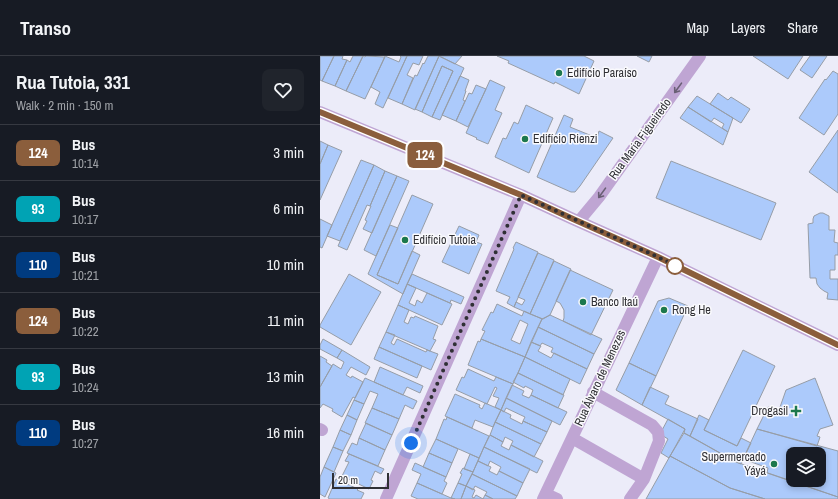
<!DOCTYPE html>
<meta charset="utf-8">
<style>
:root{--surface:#171b24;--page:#20242c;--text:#f1f3f6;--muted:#9ea1a6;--line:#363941}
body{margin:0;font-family:"Archivo Narrow",sans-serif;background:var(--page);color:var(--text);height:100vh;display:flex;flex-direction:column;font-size:15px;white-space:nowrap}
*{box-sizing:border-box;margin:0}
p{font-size:13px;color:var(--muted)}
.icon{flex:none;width:22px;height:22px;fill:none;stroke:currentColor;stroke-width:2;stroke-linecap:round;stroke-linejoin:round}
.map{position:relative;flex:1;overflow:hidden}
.details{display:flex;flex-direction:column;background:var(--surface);width:320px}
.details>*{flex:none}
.badge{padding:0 8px;border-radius:6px;font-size:14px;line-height:26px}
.fabs{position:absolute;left:466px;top:391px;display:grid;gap:8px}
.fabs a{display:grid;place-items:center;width:40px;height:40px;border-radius:8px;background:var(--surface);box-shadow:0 2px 6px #0003;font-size:20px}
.scale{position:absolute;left:12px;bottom:10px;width:57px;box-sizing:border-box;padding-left:4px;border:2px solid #303035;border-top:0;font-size:11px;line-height:14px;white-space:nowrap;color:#303035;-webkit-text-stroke:3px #fafafd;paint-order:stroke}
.you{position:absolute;width:20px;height:20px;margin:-10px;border:3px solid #fff;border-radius:50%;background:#1a73e8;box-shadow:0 0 0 6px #1a73e833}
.map>.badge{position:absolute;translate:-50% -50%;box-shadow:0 0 0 2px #fff}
.round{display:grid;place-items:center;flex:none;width:42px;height:42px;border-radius:8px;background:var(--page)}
.headline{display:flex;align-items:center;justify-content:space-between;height:68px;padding:0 16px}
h1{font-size:19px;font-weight:700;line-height:30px}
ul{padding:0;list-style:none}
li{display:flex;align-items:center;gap:12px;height:56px;padding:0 16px;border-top:1px solid var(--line)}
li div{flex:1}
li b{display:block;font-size:15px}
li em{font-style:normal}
li .badge{min-width:44px;font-weight:700;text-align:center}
header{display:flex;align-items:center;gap:24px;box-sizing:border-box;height:56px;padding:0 20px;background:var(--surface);border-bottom:1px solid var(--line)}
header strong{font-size:19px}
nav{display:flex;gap:22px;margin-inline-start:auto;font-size:14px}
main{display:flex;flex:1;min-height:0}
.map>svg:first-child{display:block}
.building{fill:#accafb;stroke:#969da7;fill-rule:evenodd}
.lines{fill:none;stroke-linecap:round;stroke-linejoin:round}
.minor{stroke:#bfa5d3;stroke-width:12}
.oneway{stroke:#695f74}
.line-casing{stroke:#fff;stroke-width:9}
.line{stroke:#8b5e3c;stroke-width:6}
.walk{stroke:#303035;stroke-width:4;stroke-dasharray:0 7.2}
.poi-dot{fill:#1c784d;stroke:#fafafd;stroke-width:1.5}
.stop-dot{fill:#fff;stroke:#8b5e3c;stroke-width:2}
.labels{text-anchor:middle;stroke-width:3;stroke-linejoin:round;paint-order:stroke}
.poi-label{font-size:12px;fill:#303035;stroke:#fafafd;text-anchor:start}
.street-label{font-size:12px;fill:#303035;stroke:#fafafd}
</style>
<header>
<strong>Transo</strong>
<nav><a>Map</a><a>Layers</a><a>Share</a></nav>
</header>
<main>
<section class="details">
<div class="headline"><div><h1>Rua Tutoia, 331</h1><p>Walk · 2 min · 150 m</p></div><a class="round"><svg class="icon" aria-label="heart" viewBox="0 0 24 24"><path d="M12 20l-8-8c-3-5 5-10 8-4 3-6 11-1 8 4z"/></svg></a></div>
<ul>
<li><span class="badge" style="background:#8b5e3c;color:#fff">124</span><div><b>Bus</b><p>10:14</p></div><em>3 min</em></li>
<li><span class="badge" style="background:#00a3b4;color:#fff">93</span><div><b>Bus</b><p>10:17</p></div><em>6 min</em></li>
<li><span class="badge" style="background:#003b80;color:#fff">110</span><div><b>Bus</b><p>10:21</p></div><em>10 min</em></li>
<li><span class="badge" style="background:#8b5e3c;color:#fff">124</span><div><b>Bus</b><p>10:22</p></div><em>11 min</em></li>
<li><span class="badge" style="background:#00a3b4;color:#fff">93</span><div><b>Bus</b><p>10:24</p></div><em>13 min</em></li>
<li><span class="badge" style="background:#003b80;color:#fff">110</span><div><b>Bus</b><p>10:27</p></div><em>16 min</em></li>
</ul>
</section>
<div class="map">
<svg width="518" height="443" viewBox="0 0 518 443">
<rect width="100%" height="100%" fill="#ececf9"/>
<path class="building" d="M0 0H14L2 25 0 24Z
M14 0H23L22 3 27 4 15 30 2 25Z
M33 0H43L26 35 15 30 27 4 30 6Z
M43 0 45 1 46 0 65 1 45 43 26 35Z
M65 0 79 6 81 1 80 0H87L63 52 55 48 60 36 51 31Z
M87 0H103L99 9 93 7 87 19 93 22 82 48 68 42Z
M108 0H119L95 54 82 48 95 19 97 20 103 7 104 8Z
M119 0H142L135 8Z
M119 0 144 12 120 64 112 61 133 15 122 10 102 56 95 53Z
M177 0H264L274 5 259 38 235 26 234 28 188 7 189 5Z
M317 0H332L329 6Z
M433 0H483L468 23Z
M490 0H507L492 22 480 14Z
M122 10 133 15 112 61 102 56Z
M513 15 518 18V58L504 79 479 62 505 23 506 24Z
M140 20 149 24 145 35H146L143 44 145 45 136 65 122 59Z
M170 24 185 31 175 54 182 57 168 88 156 83 157 82 146 77Z
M156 29 166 33 148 71 136 65 149 37 152 38Z
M398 37 408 44 411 41 430 53 421 67 390 48Z
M377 40 413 62 408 76 402 72 404 68 394 62 391 66 368 51Z
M206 49 233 62 209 117 175 101 183 82 186 83 194 66 198 68Z
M368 51 408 76 403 89 360 62Z
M244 59 253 63 250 71 277 82 279 75 293 82 260 130 255 136H251L217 121Z
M518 74V137L489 116Z
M0 85 8 89 0 108Z
M8 89 22 95 0 144V108Z
M41 104 54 109 20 185 7 180Z
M351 105 456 147 441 184 336 142Z
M54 109 65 115 50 150 47 149 27 194 18 190Z
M65 115 77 120 52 177 43 173 47 165 45 164 51 150H50Z
M77 120 89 125 56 200 44 194Z
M92 139 113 148 78 228 57 219Z
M500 157H503L509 160V174H515L514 186 518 187V199H515V214H510V223H518V244L507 243 508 237 504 235 500 232 497 228 496 222H490L488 168 493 167V163L494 160Z
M0 163 12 169 2 192 0 191Z
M70 169 78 172 57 219 78 228 92 195 100 199 83 238 48 218Z
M139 170 159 179 156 186 162 188 149 218 122 206Z
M196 186 218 196 194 251 187 247 190 241 176 235 194 193 193 192Z
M218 197 234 204 210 258 194 251 196 246 202 249 205 244 198 241Z
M234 205 251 213 230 259 223 263 210 258Z
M250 214 293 234 271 279 243 265 244 262V254L240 247 236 245Z
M29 218 61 236 31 289 0 271V269Z
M92 218 144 241 141 248 131 244 130 247 87 228Z
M87 228 96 232 89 247 95 250 97 244 102 247 107 237 132 248 122 269 78 249Z
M349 242 368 250 336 320 309 307 338 245Z
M177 248 202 260 204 255 222 263 205 301 161 283 165 275 162 274 171 256 173 257ZM200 264 208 268 200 288 191 284Z
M78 249 89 254 84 266 88 268 91 261 94 262 95 260 118 270 113 283 116 284 110 295 66 276Z
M230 259 282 283 274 298 218 271 222 263Z
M218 271 274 298 267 313 231 296 233 292 222 287 220 290 211 286Z
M66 276 75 279 71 287 74 289 77 283 106 296 107 294 118 298 111 314 59 291Z
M3 283 22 294 17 302 0 293V289Z
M161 283 205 301 193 328 148 309 158 285 160 286Z
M211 286 221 290 218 295 231 302 234 297 267 313 260 328 205 301Z
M59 291 102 310 97 322 54 303Z
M22 294 50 311 46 319 31 311 26 319 31 322 32 320 43 326 35 342 33 341 22 361 12 355 13 353 3 348 0 352V331L13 308 21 313 24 306 17 302Z
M423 294 455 310 417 390 384 374Z
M0 300 7 304 6 306 12 310 0 331Z
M205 301 250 323 243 339 198 317Z
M309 307 336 320 322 349 296 334Z
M60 311 103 330 100 337 87 331 83 339 54 326Z
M148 313 174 325 176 321 193 328 181 354 175 351 179 342 173 340 177 332 175 331 167 348 136 334 142 321 144 322Z
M198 317 244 339 238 352 211 339 213 334 205 330 204 332 193 326Z
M45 322 97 345 93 353 85 349 79 363 52 352 58 338 50 335 44 348 34 344Z
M495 322 513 369 500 373 497 380 500 381 497 390 437 373 448 351 459 354 466 334Z
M192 329 204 335 202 339 209 342 211 339 247 356 240 369 186 342Z
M330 331 349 340 345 348 378 363 370 380 364 377 365 373 322 349Z
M135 338 160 349 159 351 162 353 165 347 181 354 173 371 155 364 152 372 125 360Z
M186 342 232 365 227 376 203 365 205 361 186 352 184 356 181 354Z
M34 344 44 348 37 364 27 359Z
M52 352 79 363 72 379 45 367Z
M181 354 191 359 190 362 202 368 203 365 227 376 221 388 175 366Z
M27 359 37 364 31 379 20 374Z
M379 359 389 364 384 374 417 390 421 382 431 387 421 408 416 406 370 380Z
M127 361 169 380 159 402 116 383 124 363 126 364Z
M348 363 365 373 349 402 341 397 348 383 340 378Z
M175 366 221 388 214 401 191 389 193 385 185 381 183 386 170 379Z
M46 367 72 379 65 394 39 382Z
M437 373 518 395V441L447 417 448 412 423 403ZM473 398H499V424H473Z
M20 374 31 379 23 395 13 391Z
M364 377 416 406 518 441V443H445L410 432 350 400Z
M170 379 183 386 181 390 189 394 191 389 223 405 217 417 164 391Z
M39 382 65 394 58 410 27 397 32 387 37 389Z
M116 383 138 393 132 407 109 397Z
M13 391 23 395 14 416 4 411Z
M164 391 210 413 203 427 179 415 181 411 170 405 168 410 158 405Z
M109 397 132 407 126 421 103 411Z
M29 398 64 413 61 418 55 415 51 424 53 425 49 433 22 420 29 406 25 405Z
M150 398 159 402 153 416 144 413Z
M350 400 410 432 445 443H326Z
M158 405 171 411 169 415 177 419 179 415 203 427 197 440 152 418Z
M95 407 126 421 124 425 127 427 122 438 97 427 101 418 92 414Z
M4 411 16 417 5 441 0 438V421Z
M143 412 153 416 146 430 138 427 142 418 140 417Z
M152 418 197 440 195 443H173L165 439 167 436 155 430 153 434 146 430Z
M16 423 38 433 37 434 44 437 41 443H10L8 442Z
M97 427 131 442 135 443H98L91 440Z
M138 427 146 430 141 443H135L131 442Z
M146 430 155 434 152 441 154 442 156 439 163 443 165 439 173 443H141Z"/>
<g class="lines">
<path class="minor" d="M0 56 201 139 253 163 338 201 518 289
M259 165 279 141 380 0
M273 336 332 369 338 376 339 385 324 423
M0 373 2 374
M252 382 324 423 310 443
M226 438 237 443
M66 443 201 139
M223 443 338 201"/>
</g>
<defs><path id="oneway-shaft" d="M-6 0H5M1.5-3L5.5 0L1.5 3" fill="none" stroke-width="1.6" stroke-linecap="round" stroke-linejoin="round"/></defs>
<g class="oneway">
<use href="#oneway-shaft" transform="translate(358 32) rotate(126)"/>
<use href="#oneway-shaft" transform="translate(282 137) rotate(126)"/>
</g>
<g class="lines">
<g class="line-casing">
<path id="line" d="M0 56 201 139 253 163 338 201 518 289"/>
</g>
<use href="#line" class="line"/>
<path class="walk" d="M91 387 201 139 338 201 356 210H355"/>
</g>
<g class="poi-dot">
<circle cx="239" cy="17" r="4"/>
<circle cx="205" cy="83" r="4"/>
<circle cx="85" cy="184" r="4"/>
<circle cx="263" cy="246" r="4"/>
<circle cx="344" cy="254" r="4"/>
<path d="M474 349h4v4h4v4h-4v4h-4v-4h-4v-4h4z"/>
<circle cx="454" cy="408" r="4"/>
</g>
<circle class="stop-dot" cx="355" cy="210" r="8"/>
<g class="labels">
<g class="poi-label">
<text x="247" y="21">Edifício Paraíso</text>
<text x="213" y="87">Edifício Rienzi</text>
<text x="93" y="188">Edifício Tutoia</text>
<text x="271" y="250">Banco Itaú</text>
<text x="352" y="258">Rong He</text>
<text x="468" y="359" text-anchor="end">Drogasil</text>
<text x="446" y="405" text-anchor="end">Supermercado<tspan x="446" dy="14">Yáyá</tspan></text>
</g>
<g class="street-label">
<text transform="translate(320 83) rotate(-54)" y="4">Rua Maria Figueiredo</text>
<text transform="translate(280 322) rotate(-65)" y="4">Rua Álvaro de Menezes</text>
</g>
</g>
</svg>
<div class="fabs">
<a><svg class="icon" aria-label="layers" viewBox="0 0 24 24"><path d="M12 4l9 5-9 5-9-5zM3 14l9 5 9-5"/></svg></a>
</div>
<div class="scale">20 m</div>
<div class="you" style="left:91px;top:387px"></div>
<b class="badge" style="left:105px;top:99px;background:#8b5e3c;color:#fff">124</b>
</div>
</main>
